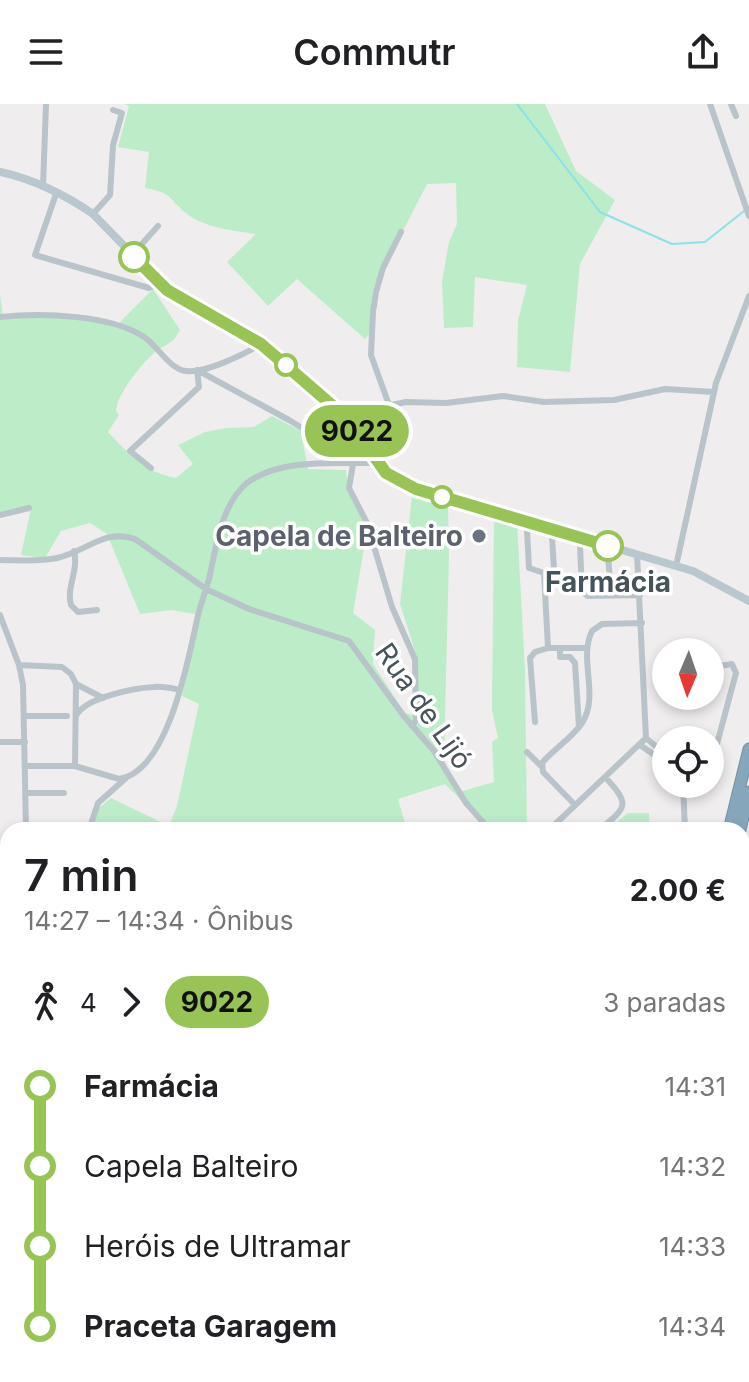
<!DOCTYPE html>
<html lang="pt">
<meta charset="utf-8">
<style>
:root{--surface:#fff;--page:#f2f2f2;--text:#202124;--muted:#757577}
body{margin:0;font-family:Inter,sans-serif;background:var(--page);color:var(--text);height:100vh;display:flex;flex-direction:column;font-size:30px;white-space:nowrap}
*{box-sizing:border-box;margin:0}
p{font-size:26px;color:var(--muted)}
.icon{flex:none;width:44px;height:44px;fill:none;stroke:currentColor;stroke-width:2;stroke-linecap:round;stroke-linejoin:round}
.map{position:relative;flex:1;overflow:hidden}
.side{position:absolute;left:0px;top:718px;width:750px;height:560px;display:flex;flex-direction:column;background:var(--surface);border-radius:24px 24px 0 0;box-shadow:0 4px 12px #0003}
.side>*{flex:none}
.badge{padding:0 16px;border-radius:26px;font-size:28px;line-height:52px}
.needle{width:52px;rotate:182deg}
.controls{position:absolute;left:652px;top:534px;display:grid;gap:16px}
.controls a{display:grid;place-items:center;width:72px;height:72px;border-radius:50%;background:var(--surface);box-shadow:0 4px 12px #0003;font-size:40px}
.map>.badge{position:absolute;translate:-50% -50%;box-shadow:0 0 0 4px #fff}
.legs{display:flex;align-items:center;gap:12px;height:88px;padding:0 24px;font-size:26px}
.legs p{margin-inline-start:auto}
.overview{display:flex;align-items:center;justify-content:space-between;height:136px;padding:0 24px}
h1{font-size:44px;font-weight:600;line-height:60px}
ul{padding:0 24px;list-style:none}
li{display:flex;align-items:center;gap:28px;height:80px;font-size:30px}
li i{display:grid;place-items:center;width:12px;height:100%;margin:0 10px;background:currentColor}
li i::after{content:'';width:20px;height:20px;margin:-10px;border:6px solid;border-radius:50%;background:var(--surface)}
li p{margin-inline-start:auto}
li:first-child i{background:linear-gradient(#0000 50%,currentColor 0)}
li:last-child i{background:linear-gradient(currentColor 50%,#0000 0)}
header{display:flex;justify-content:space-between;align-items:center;height:104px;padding:0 24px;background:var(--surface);font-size:36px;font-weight:600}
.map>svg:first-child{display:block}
.green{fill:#bcedc8}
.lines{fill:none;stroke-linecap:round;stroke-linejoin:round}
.stream{stroke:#8ae3e9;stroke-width:2}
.river{stroke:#8ae3e9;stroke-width:10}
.highway-casing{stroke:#7192a7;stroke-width:13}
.street{stroke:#b9c4ca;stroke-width:6}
.secondary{stroke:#b9c7cf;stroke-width:8}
.primary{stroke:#adc1cc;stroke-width:9}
.highway{stroke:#86a7bb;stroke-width:11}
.line-1-casing{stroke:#fff;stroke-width:18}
.line-1{stroke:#98c455;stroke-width:12}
.stop-1-dot{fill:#fff;stroke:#98c455;stroke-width:4}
.worship-dot{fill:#6b7280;stroke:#fff;stroke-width:3}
.labels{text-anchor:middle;stroke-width:7;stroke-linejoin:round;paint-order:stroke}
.worship-label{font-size:28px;font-weight:bold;fill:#5b616d;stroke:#fff;text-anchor:end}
.stop-label{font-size:28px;font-weight:bold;fill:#46535a;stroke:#fff}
.street-label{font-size:28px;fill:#46535a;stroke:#fff}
</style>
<header><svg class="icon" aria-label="menu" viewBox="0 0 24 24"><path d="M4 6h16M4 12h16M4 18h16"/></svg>Commutr<svg class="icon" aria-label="share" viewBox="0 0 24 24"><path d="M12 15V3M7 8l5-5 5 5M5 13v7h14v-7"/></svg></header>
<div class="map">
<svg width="749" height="1278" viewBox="0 0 749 1278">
<rect width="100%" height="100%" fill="#f0edee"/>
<path class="green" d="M125 0H545L576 67 615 96 580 160 570 268 517 263 518 216 527 181 475 173 473 223 444 224 442 177 449 138 457 120 456 79 427 80 374 183 371 200 373 226 365 235 297 175 268 202 227 158 256 130C234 127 206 124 187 110 167 94 174 89 145 84L149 48 118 43 129 2Z
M153 185 180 226C171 243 165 239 153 250 140 262 117 290 116 307L119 311 108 328C129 350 145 368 176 374L193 360 178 341 205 328 226 324 254 323 272 312 301 327 308 365 346 366 348 383 367 426 353 509 375 526 373 560 405 609 416 612 417 553 400 500 412 392 448 401 449 453 444 655 456 689 494 678 492 638 498 634 492 606 494 410 517 418 525 566 527 726H498L468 703 445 680 398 695 407 726H93L98 705 111 694 169 722 177 702 199 600 182 592 200 511 172 506 140 510 107 430 90 419 61 427 45 454 21 451 31 404 0 410V191L3 213C40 214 80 211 116 222Z
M628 709H649L650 726H606Z
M0 769 8 773V1219L0 1214Z
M88 1270H282L279 1278H88Z
M350 1270H415L411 1278H353Z"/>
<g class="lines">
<path class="stream" d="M517 0 600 108 672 140 705 138 744 107"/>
<path class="river" d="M0 1220 8 1225
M24 1277V1270"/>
<g class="highway-casing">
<path id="highway" d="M729 726 749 645
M740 726 749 688
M345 1270 347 1278
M297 1278 301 1270
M309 1278 312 1270
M320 1278 323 1270
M331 1278 335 1270
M418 1278 419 1270
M441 1278 442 1270"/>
</g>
<path class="street" d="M710 0 749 112
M731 0 736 12
M43 83 46 0
M56 90 35 151 149 184 160 180
M93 110 110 91 113 41 122 9 113 6
M132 151 158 122
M0 213C40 209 110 210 144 233 158 242 169 265 186 267 204 270 245 250 261 240
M197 266 289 316 359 359
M389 301 371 251 373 208 376 188 383 164 401 128
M349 316 371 305 406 298 446 299 503 292 544 298 614 296 665 285 714 288
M353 360 349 384 367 419 392 503 415 555 416 616 412 622
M151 364 130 347 199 283 197 266
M0 411 29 404
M527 426 529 464 544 469
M580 442 582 488 588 492 640 491
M74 447C79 467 66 483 71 501L78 508 97 506
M608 450 611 491
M0 456C18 456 39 458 57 454 86 448 105 424 135 435L206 485 249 505 349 537 403 611 434 647 466 699 490 726
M676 462 716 279 749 192
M544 469 548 544H587
M544 469 554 465 552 433
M0 511 19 561 23 581 26 726
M560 544V553H570L575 559 579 623
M19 561 62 563 71 570 76 580 103 594
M25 612H67
M76 612C84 594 134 584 154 583 163 582 171 584 180 586
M535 618 530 554 535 548 548 544
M646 634 666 651
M0 638H25
M640 641 666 659
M527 648 541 662
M710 655 714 651 736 569 732 560 719 562
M26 662H75L119 675C168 668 188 556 197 516 200 502 205 489 209 475 216 445 221 400 247 379 281 353 339 360 379 359
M75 662 76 580
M683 680 685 726
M26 689H64
M575 701 543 668 542 659C554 645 572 634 582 619 600 591 578 556 592 527L602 520 642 519
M89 726 98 699 126 674
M549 726 646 634 637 450
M599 726C627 703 631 701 605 673
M742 1175 749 1167
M0 1240H8
M59 1270 70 1278
M674 1270 678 1278
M0 1271 15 1278
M693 1278 696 1270"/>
<path class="secondary" d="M0 68C33 75 65 91 93 110L167 186 261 240 349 316 386 369 416 385 693 467 749 497"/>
<path class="primary" d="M0 762 8 766
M427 1270 430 1278"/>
<use href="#highway" class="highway"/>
</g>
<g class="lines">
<g class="line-1-casing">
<path id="line-1" d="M134 153 167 186 261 240 289 264 349 316 386 369 416 385 608 442"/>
</g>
<use href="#line-1" class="line-1"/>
</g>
<g class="stop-1-dot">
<circle cx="134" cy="153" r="14"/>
<circle cx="286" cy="261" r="10"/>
<circle cx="442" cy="393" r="10"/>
<circle cx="608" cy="442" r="14"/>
</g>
<circle class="worship-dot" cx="479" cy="432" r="8"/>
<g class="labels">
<g class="worship-label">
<text x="463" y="442">Capela de Balteiro</text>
</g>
<g class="stop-label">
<text x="608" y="488">Farmácia</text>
</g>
<g class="street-label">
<text transform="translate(424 602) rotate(55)" y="10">Rua de Lijó</text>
</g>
</g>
</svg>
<div class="controls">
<a><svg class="needle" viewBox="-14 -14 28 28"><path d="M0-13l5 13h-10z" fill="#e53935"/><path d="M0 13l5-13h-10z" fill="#757577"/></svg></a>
<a><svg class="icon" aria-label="locate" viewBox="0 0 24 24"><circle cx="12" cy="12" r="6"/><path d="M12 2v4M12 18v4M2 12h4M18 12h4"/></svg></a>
</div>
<b class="badge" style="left:357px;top:327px;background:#98c455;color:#111">9022</b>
<section class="side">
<div class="overview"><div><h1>7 min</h1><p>14:27 – 14:34 · Ônibus</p></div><b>2.00 €</b></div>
<div class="legs"><svg class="icon" aria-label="walk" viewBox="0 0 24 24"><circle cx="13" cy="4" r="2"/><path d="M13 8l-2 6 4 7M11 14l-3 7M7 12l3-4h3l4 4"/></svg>4<svg class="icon" aria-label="forward" viewBox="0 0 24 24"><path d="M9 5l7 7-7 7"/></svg><b class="badge" style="background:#98c455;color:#111">9022</b><p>3 paradas</p></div>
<ul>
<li><i style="color:#98c455"></i><b>Farmácia</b><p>14:31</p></li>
<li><i style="color:#98c455"></i><span>Capela Balteiro</span><p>14:32</p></li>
<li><i style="color:#98c455"></i><span>Heróis de Ultramar</span><p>14:33</p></li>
<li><i style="color:#98c455"></i><b>Praceta Garagem</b><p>14:34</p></li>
</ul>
</section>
</div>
